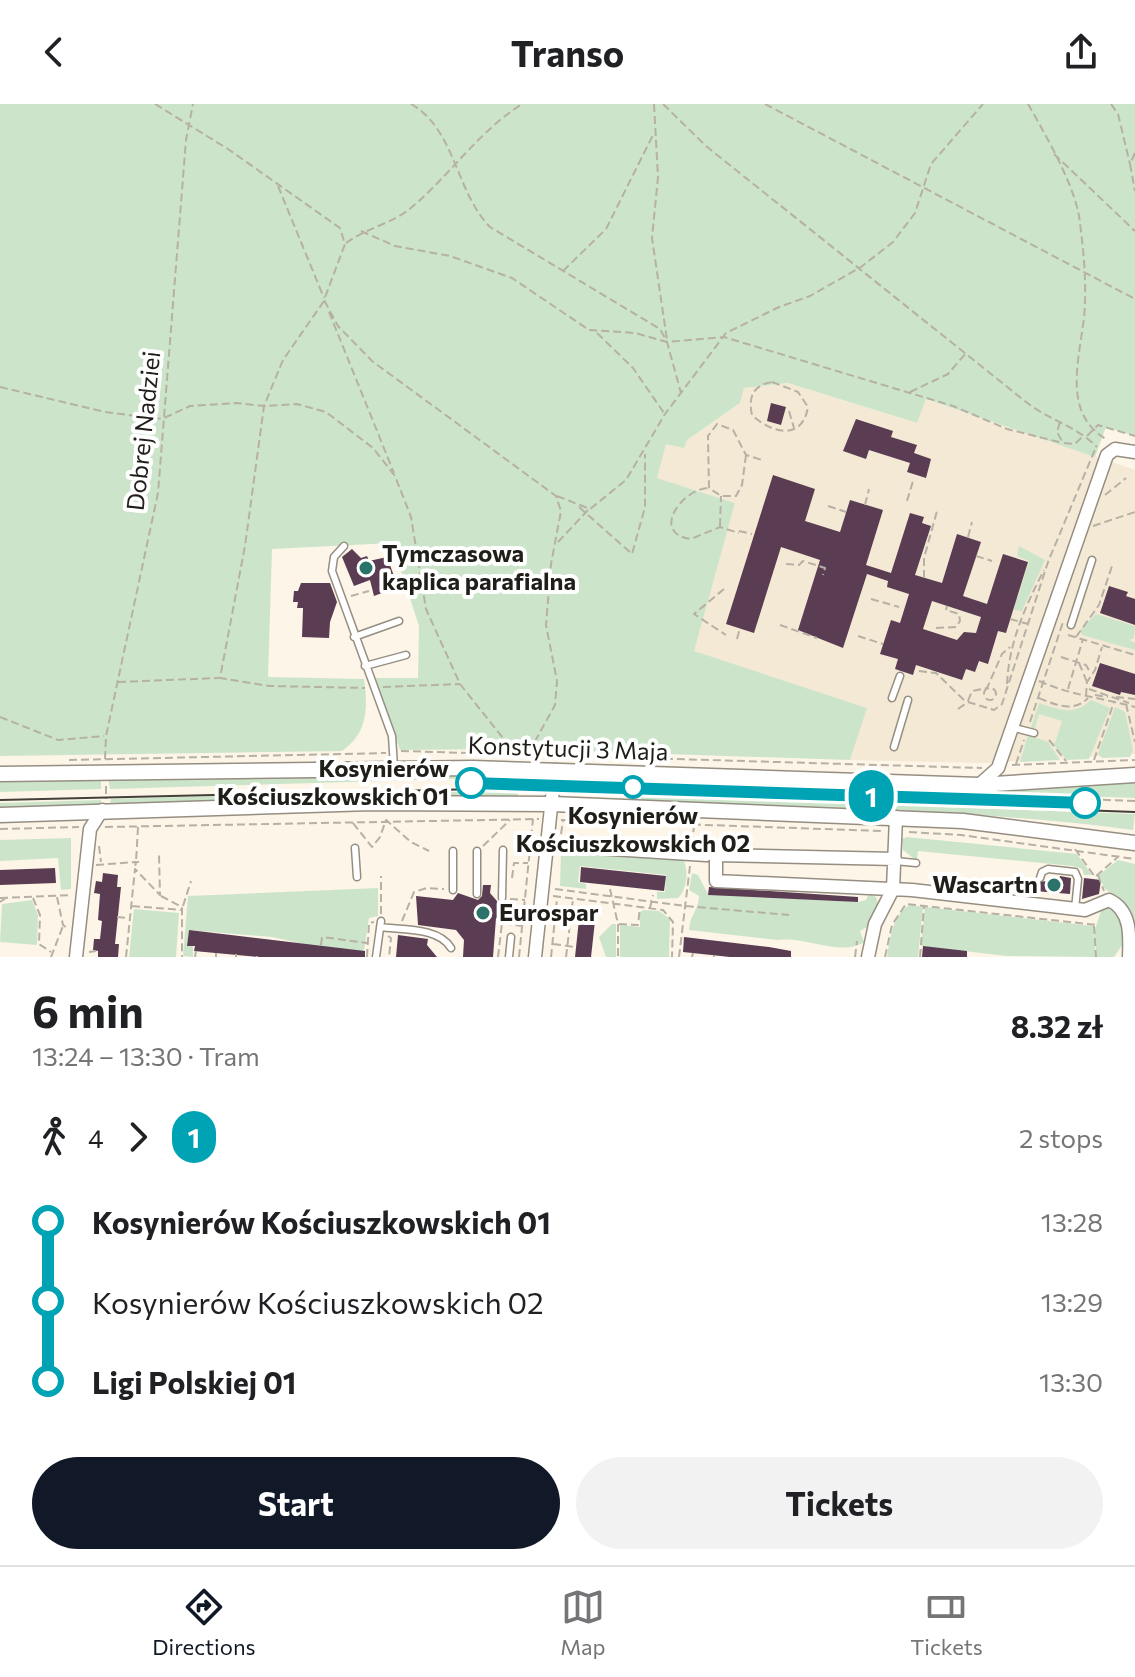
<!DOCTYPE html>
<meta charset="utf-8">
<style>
:root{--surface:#fff;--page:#f2f2f2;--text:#202124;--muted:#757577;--line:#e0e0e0;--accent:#111827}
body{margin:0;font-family:Commissioner,sans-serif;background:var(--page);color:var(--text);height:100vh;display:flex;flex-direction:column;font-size:30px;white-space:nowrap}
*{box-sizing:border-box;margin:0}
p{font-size:26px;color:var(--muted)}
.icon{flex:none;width:44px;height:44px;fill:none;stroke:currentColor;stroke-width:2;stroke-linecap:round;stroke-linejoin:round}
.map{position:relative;height:853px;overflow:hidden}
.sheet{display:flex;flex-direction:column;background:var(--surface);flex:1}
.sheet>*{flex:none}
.badge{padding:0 16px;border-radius:26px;font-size:28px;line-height:52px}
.map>.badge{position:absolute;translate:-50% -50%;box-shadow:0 0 0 4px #fff}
.legs{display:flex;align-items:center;gap:12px;height:88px;padding:0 32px;font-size:26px}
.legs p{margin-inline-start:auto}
.summary{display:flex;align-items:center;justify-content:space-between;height:136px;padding:0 32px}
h1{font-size:44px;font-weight:700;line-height:60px}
.action{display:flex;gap:16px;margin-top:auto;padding:16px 32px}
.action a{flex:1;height:92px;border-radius:48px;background:var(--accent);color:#fff;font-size:32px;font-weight:700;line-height:92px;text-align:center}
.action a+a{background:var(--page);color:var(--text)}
ul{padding:0 32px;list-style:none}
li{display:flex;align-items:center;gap:28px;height:80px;font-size:30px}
li i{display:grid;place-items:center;width:12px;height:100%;margin:0 10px;background:currentColor}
li i::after{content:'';width:20px;height:20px;margin:-10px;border:6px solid;border-radius:50%;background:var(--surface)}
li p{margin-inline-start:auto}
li:first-child i{background:linear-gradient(#0000 50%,currentColor 0)}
li:last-child i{background:linear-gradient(currentColor 50%,#0000 0)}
header{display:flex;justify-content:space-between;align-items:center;height:104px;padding:0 32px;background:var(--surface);font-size:36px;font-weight:700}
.tab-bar{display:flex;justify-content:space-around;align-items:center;height:112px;border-top:2px solid var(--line);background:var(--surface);font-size:22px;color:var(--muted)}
.tab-bar a{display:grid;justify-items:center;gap:4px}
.tab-bar .selected{color:var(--accent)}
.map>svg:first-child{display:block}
.built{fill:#f4e9d4}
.green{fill:#cce5ca}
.building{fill:#5a3c53;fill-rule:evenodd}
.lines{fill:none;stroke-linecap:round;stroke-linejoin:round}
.service-casing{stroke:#958e81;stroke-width:9}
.minor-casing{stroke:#958e81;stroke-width:15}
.tertiary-casing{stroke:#958e81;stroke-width:17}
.path{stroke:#b6b0a5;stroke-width:2;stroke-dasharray:8 4;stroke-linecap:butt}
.service{stroke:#fff;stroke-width:6}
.minor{stroke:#fff;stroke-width:12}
.tertiary{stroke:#fff;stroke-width:14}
.tram{stroke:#43403a;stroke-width:2}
.line-1-casing{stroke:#fff;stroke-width:18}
.line-1{stroke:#00a3b4;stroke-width:12}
.poi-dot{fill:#2b736a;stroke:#fff;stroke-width:3}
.stop-1-dot{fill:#fff;stroke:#00a3b4;stroke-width:4}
.labels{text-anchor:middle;stroke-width:8;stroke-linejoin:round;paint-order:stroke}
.street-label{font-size:24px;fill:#201e19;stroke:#fff}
.poi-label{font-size:24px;font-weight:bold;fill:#201e19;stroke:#fff;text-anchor:start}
.stop-label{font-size:24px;font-weight:bold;fill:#201e19;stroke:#fff;text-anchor:end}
</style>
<header><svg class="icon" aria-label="back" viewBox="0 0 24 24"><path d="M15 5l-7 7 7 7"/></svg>Transo<svg class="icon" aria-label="share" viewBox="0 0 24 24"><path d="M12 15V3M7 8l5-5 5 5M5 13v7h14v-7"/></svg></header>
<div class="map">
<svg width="1135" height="853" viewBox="0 0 1135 853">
<rect width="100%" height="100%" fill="#fdf5e7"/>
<path class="built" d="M788 279 916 319 925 295 1135 366V650L986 659 850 656 866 604 693 547 735 399 657 374 666 339 687 336 740 299 744 284Z"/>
<path class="green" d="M0 0H1135V332L1106 323 1095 353 926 295 917 319 788 279 744 284 740 299 687 336 684 344 666 340 657 374 735 399 694 547 867 604 850 656 515 645 400 646 375 574H418L419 522 392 439 272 445 268 573 364 575C368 604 368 629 342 647L0 652Z
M1019 442 1045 456 1022 507 1014 506 1015 500 1009 497 1018 493 1029 457 1017 452Z
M1096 510 1135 522 1134 534 1129 536 1135 539V546L1082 531 1080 526Z
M1091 596 1110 604 1089 655 1067 656 1052 639H1055L1062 617 1039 610 1035 624H1031L1039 599C1061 606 1074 612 1091 596Z
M1115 603 1125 608 1133 646 1130 653 1102 654 1098 650Z
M1028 631 1048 638 1060 656 1020 658Z
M435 669 519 673 110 685 108 673Z
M101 673V685L0 688V676Z
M707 678 1006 687 1135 678V694L1078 692 1077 697 584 679 669 681Z
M347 688H518V694L110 701 111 695Z
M641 692 1135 710 1133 726C971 705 805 703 641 697Z
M101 696V702L0 704V699Z
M907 733 1077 750 1092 771H1084L1082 765 1073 762 918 747 917 755 913 754 903 746 902 735Z
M71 734V785L61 786 58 754 0 757V736Z
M561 747 682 753C689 764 688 785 678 794L657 795V788H665L666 771 580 762 578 778 586 780V785L560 782Z
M1118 756 1135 760V825L1120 796 1104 784 1099 771Z
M692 769 698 771 708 790 858 798 866 796 869 789 876 793 878 800 871 821 860 827 864 838C842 853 805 832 778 836L689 826C689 813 699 805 699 792L689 786Z
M378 784V812L369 814 363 853 272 833 189 826 187 841 193 842V853L183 852 188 792Z
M32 796 38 811 37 841 0 838 2 800Z
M910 801 923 803 918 853H887C890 835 893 809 910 801Z
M925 803 1093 822 1096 853 1007 852 921 842Z
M1110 803 1122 815 1125 837 1114 853H1097L1094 828 1101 807Z
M134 805 179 809 176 853H129Z
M644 806 659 807 670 815 669 853H620V821L640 823V808Z
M612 820H616V853H606L599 833Z"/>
<path class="building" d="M771 299 786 303 781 321 767 317Z
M856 315 893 327 891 333 917 341 914 349 931 355 926 374 907 368 910 359 869 346 866 355 843 347Z
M773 371 815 385 805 417 840 428 850 396 883 406 866 461 891 469 910 409 924 413 922 419 931 422 915 471 942 479 957 430 981 438 963 492 987 500 1003 450 1028 458 1006 529 998 527 988 560 979 557 975 568 966 565 962 576 916 561 913 571 895 565 898 555 880 550 891 516 900 519 909 490 887 483 888 477 867 470 843 544 798 526 820 456 781 443 754 529 726 520ZM932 497 981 513 976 529 964 528 957 536 923 525Z
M352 445 361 454 367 452 369 457 387 453 398 483 374 492 370 476 354 482 342 453Z
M301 479H330L337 498 330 518 329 534 302 533 303 504H297L298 498H293L294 487H298Z
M1109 482 1128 488 1126 492 1135 495V521L1100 509Z
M1100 559 1135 570V591L1121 588 1120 591 1092 582Z
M581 763 666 772 664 787 580 778Z
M55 764 56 779 0 781V766Z
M103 769 118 771 117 783H121L115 840H119L118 853H98V847L93 846 94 835H100L102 817 98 816 100 790 94 789 96 777 102 778Z
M1060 772 1071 774 1070 790 1035 787 1036 778 1059 776Z
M1084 774 1101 776 1099 790 1082 795Z
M483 781H491L490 789 503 804 501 815 496 814 493 853H463L464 836 456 826 418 821 416 792 453 796 458 789 478 796 482 792Z
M709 783 858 793V798L708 791Z
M580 806 596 808 591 853H575Z
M189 826 365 847V853H259L194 847 195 842H187Z
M398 831 428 835 427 841 437 853H396Z
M684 833 769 843 791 847V853H730L683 848Z
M923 842 967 847V853H922Z"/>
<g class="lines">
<g class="service-casing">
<path id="service" d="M344 442 334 453 332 467 392 632 394 663
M1071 521 1092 456
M354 533 399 517
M365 562 406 551
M892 594 900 572
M1011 623 1034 629
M894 643 908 596
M355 744 357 773
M895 757 916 759
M1040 774 1042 768 1048 765 1075 768 1078 775 1075 805
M453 786V747
M477 790V747
M502 794 503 746
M380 823C402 826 439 823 451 844
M376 853 381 817
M509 853 511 833"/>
</g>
<g class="minor-casing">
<path id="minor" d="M979 681 998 664 1107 351 1115 345 1135 348
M548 741 706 751
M895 755 716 751V777L912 786 1085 806 1109 796C1131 806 1130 831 1129 853
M76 853 90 725 102 706
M535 853 555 666
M868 853 875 820 893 785 896 713"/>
</g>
<g class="tertiary-casing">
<path id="tertiary" d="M0 670 473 664 979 681 1135 671
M0 711 371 699 552 700 963 717 1135 739"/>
</g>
<path class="path" d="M155 0 228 45 340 124 345 140 324 196 338 222 372 257 556 392 561 407 551 460 546 521 557 577 555 601 528 650
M411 0C456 26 455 87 490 123L660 225 667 238 681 289
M654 0 658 73 652 134 667 236
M663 0 706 42 1026 298C1049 316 1076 322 1097 343
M765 0 1135 195
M1028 0C1045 30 1073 78 1079 112 1083 141 1086 170 1085 199 1084 244 1057 306 1106 335
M1111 0 1118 10 1130 60
M1135 49 1130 60 1135 87
M1054 50 1135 127
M278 82 324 194
M361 127 395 142 450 152 512 174 589 226 635 229 667 238 724 233 953 302 1007 325 1063 339
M346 139C366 124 394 119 412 103 451 70 478 28 522 0
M563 167 606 125 653 31
M324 197 283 256 264 302 245 442 220 574 269 582 365 584
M329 208 394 369
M597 229 633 264 664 309
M772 278 798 288 808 303C802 338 771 329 752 311 748 293 753 281 772 278Z
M0 283 105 308 162 315 190 302 236 299 264 302 297 300 326 308 373 344 395 372 411 413 426 505 460 580 514 648
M910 288 948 270 966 249
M789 307 794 324
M1060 318 1057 328 1063 339 1075 340 1084 331
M1087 332 1098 321 1135 332
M746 351 742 381 736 392H721L709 384 708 332 717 320 733 326 746 351 762 356
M707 384C680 387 651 430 691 435L720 423 739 429
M1105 391 1126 374
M557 392 590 405 626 376 665 310 726 229 779 203 810 192 861 163 893 138 915 109 931 60 983 0
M907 397 913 377
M865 401 869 385
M828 402 846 408
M579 403 632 450 645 403V350
M720 422 721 392
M1093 422 1135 408
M739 427 752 430
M968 433 972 418
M558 438 589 405
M976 452 992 457
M786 460 799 461 803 457 825 464 823 471
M924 474V454L937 407
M724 485 694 510 726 531
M351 492 369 487
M871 495 899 503
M1010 515 1028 520
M780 521 817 534
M936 524 956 523 960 517 959 510 946 506 947 502
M1068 531 1135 551
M858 532 883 540
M1076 533 1099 501 1112 462
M737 535 740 524
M1061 553 1086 561 1090 568
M1079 559 1087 578
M919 567 936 569 966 598
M1039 577C1070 591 1102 594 1135 603
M118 578 219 574
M1007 580C1009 538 1025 503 1044 466
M383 583 460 580
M984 590a6 6 0 1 1 12 0a6 6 0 1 1-12 0Z
M1068 585 1083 535
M1089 585 1129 599
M1095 591 1108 593
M1086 592 1087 578 1095 566 1102 543
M1116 593 1135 595
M1039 594C1056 601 1074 609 1088 594
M968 597 972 587 987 584 1002 550 1010 543
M1126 600 1135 638
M958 605 968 598 994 606 1002 600 1048 458 1096 343
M0 613 58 636 104 632
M1030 618 1063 518
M1049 636 1066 657
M401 647 982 664
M105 655 106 632 158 389 186 36 193 0
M69 656 386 649
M1094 656 1114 598
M1016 660 1024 636
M1012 661 1135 656
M106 682V695
M1079 695 1135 697
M561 716 882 727
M353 719 372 743 380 733 386 716 411 738 429 747
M105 723 539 715
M138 723 136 758H139
M0 725 79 723
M909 728 961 731 1135 755
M561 730 563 717
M692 740 694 722
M99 742 101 758
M483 742 510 716
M1075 745 1095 773 1119 752
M96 761 136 758 135 764
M1098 771 1104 787
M512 774 514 759H528
M555 785 685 802 789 811
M610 785 618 820V853
M161 792 182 803V853
M553 792 663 806 673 818 672 853
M57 793 63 821 67 824
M0 794 71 791
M33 794 40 811 39 840 51 848
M510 795 525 796
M0 798 6 794
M132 802 182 806
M183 802 191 777
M650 804 653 791
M381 810V772
M117 813 128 814
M556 814 578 817
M402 817 414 788 427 784 444 785
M502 818 504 800
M619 820 638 821 640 803
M1094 822 1096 853
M388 832 391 834 389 853
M553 840 575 843
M321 841 322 833 367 839
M89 848 96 847
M51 853 63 822
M126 853 135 765 160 791 159 751
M195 853 196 847
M216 853V849
M236 853V850
M257 853V852
M367 853 369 819 374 818
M498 853 502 819 522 822
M519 853 533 715
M551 853 557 795
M566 853 573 795
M679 853 690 762
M692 853 693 849
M714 853V851
M855 853 857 837
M885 853 892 821 906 800 1097 821
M920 853 924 803"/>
<use href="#service" class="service"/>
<use href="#minor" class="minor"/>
<use href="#tertiary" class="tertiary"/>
<path class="tram" d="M0 696 479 685 1135 708"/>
</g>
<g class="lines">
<g class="line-1-casing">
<path id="line-1" d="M471 679 1085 699"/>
</g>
<use href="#line-1" class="line-1"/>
</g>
<g class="poi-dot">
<circle cx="366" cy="464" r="8"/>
<circle cx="1054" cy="781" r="8"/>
<circle cx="483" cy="809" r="8"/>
</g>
<g class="stop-1-dot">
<circle cx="471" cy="679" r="14"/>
<circle cx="633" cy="683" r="10"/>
<circle cx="1085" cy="699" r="14"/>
</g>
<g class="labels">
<g class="street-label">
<text transform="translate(144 327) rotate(-84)" y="8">Dobrej Nadziei</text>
<text transform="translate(568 645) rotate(2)" y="8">Konstytucji 3 Maja</text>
</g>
<g class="poi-label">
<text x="382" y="458">Tymczasowa<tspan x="382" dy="28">kaplica parafialna</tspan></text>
<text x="1038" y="789" text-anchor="end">Wascartn</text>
<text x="499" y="817">Eurospar</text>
</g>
<g class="stop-label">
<text x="449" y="673">Kosynierów<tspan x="449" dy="28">Kościuszkowskich 01</tspan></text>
<text x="633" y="720" text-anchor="middle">Kosynierów<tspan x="633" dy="28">Kościuszkowskich 02</tspan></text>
</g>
</g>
</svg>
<b class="badge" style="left:871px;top:692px;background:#00a3b4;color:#fff">1</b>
</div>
<section class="sheet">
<div class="summary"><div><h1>6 min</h1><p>13:24 – 13:30 · Tram</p></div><b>8.32 zł</b></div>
<div class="legs"><svg class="icon" aria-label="walk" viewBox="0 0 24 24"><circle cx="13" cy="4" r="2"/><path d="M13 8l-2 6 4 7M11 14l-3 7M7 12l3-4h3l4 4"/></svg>4<svg class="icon" aria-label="forward" viewBox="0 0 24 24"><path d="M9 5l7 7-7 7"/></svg><b class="badge" style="background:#00a3b4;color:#fff">1</b><p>2 stops</p></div>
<ul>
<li><i style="color:#00a3b4"></i><b>Kosynierów Kościuszkowskich 01</b><p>13:28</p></li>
<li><i style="color:#00a3b4"></i><span>Kosynierów Kościuszkowskich 02</span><p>13:29</p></li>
<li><i style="color:#00a3b4"></i><b>Ligi Polskiej 01</b><p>13:30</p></li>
</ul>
<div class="action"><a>Start</a><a>Tickets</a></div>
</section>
<nav class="tab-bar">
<a class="selected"><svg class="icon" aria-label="directions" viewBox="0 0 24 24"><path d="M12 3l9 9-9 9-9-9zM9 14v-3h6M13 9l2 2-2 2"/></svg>Directions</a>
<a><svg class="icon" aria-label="map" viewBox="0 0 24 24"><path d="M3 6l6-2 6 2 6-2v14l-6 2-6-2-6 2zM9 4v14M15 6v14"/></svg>Map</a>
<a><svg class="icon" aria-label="tickets" viewBox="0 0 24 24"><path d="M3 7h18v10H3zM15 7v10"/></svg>Tickets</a>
</nav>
